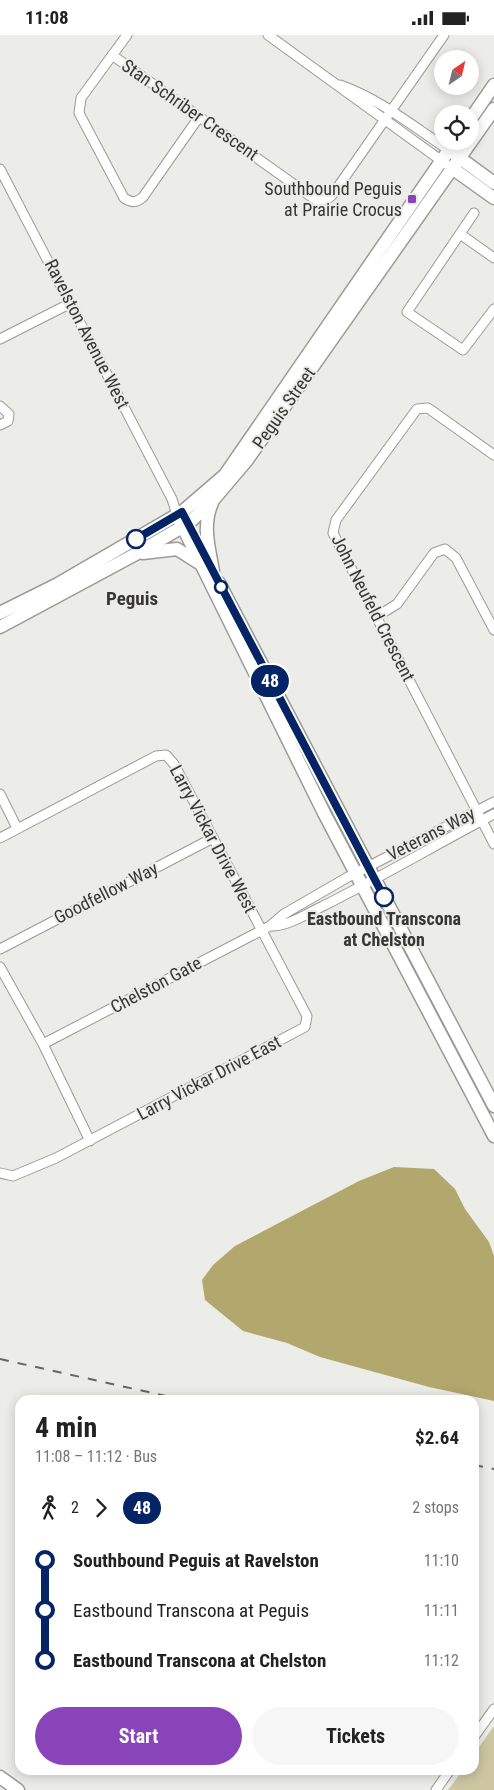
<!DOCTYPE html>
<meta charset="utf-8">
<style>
:root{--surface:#fff;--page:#f6f6f6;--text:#222;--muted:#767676;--accent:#8844b8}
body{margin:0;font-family:"Roboto Condensed",sans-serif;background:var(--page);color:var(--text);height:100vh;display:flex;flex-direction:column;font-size:19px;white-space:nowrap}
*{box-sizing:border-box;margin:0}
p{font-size:16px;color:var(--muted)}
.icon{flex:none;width:28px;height:28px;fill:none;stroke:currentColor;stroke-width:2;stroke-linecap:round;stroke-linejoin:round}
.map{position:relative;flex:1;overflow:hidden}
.panel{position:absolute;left:15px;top:1360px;width:464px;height:380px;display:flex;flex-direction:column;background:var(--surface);border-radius:15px;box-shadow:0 2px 12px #0003}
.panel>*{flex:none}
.badge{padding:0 10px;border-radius:16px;font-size:18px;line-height:32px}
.needle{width:32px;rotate:35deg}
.fabs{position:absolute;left:434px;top:15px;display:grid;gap:10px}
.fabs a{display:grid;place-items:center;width:45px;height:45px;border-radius:50%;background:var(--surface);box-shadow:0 2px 12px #0003;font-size:25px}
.map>.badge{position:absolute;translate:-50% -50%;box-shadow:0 0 0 2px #fff}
.legs{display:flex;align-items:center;gap:8px;height:55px;padding:0 20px;font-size:16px}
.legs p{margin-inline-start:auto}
.headline{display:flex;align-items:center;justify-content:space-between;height:85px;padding:0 20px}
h1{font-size:28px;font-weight:700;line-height:38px}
.action{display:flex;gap:10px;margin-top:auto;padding:10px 20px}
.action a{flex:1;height:58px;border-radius:30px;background:var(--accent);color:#fff;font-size:20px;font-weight:700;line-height:58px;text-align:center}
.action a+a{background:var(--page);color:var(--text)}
ul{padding:0 20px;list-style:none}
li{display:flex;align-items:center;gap:18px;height:50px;font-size:19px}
li i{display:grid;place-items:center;width:8px;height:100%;margin:0 6px;background:currentColor}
li i::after{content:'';width:12px;height:12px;margin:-6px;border:4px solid;border-radius:50%;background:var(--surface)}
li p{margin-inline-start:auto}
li:first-child i{background:linear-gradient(#0000 50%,currentColor 0)}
li:last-child i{background:linear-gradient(currentColor 50%,#0000 0)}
.status{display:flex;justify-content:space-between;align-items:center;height:35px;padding:0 25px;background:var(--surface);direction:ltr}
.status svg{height:14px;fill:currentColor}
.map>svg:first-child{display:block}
.green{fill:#cdc6a1}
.water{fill:#b2a76c}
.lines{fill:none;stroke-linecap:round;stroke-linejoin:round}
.street-casing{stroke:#9b9a97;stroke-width:11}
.secondary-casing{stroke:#9b9a97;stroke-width:15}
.street{stroke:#fff;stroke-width:9}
.secondary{stroke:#fff;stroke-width:12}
.rail{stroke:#666563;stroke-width:2;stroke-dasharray:9 9;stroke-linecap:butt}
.line-1-casing{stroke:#fff;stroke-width:11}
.line-1{stroke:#052465;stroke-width:8}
.poi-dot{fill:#8844b8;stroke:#ecece8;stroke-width:2}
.stop-1-dot{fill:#fff;stroke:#052465;stroke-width:2.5}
.labels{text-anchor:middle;stroke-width:4;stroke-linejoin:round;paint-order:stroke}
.street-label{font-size:18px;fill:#373635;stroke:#ecece8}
.poi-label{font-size:18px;fill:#373635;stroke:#ecece8;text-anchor:end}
.stop-label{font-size:18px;font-weight:bold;fill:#373635;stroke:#ecece8}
.neighbourhood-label{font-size:19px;font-weight:bold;fill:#373635;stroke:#ecece8}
</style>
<div class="status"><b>11:08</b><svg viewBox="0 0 49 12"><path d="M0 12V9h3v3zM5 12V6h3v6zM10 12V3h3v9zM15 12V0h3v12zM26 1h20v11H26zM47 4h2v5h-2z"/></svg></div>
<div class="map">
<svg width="494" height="1755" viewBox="0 0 494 1755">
<rect width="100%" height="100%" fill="#ecece8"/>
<path class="green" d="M494 1691V1755H448L463 1735H474V1719Z"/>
<path class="water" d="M394 1132 434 1134 455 1154 465 1174 489 1207 494 1221V1366L429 1352 320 1322 287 1308 243 1296 205 1265 202 1245 213 1230 235 1211 359 1146Z"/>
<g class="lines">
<g class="street-casing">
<path id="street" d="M127 0 81 63 79 78 124 163C132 168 136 168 143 162L199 82
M268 0 446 129
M112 20 316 165C324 166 328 165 333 159L444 0
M340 50C380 64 414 92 449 115
M0 134 172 464 177 480
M474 178 407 277 463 315 494 274
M460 199 494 223
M0 304 71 268
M0 371 9 379 8 386 0 390
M494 420 428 373 417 374 336 485 333 498 494 809
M376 582 397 569 434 518 445 514 456 523 494 595
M0 759 17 793
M0 803 156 721 166 720 174 729 307 981 305 992 56 1123 13 1141 0 1138
M270 891C287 892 308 878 323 871 381 842 437 809 494 779
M0 914 213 803
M0 932 43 1009 90 1106
M43 1009 270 891 284 879 348 842 494 767
M474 1702 494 1674
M436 1755 450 1735"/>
</g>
<g class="secondary-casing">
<path id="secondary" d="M470 85 494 50
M453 118 494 148
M452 133 494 163
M212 468C202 490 209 513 213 536
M177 480 324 778 494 1101
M143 518 177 514 199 528
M219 548 494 1071
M0 578 58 549 182 477 225 440 455 106
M0 592 134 520 189 488 214 464 247 425 494 74
M0 1742 18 1755"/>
</g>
<use href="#street" class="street"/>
<use href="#secondary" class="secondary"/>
<path class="rail" d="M0 1324 184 1365
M474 1430 494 1434"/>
</g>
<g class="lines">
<g class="line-1-casing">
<path id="line-1" d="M136 504 182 477 384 862"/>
</g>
<use href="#line-1" class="line-1"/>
</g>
<rect class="poi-dot" x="407" y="159" width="10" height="10" rx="2.5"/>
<g class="stop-1-dot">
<circle cx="136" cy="504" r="9"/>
<circle cx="221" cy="552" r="6"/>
<circle cx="384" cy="862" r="9"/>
</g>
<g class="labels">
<g class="street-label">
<text transform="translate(190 75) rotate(35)" y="6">Stan Schriber Crescent</text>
<text transform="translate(87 299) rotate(63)" y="6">Ravelston Avenue West</text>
<text transform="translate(284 373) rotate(-55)" y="6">Peguis Street</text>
<text transform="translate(373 573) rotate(63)" y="6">John Neufeld Crescent</text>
<text transform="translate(431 799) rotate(-27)" y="6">Veterans Way</text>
<text transform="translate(213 804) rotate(62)" y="6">Larry Vickar Drive West</text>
<text transform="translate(106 858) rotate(-27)" y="6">Goodfellow Way</text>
<text transform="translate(156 950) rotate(-28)" y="6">Chelston Gate</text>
<text transform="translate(209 1043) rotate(-28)" y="6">Larry Vickar Drive East</text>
</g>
<g class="poi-label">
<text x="402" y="160">Southbound Peguis<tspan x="402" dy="21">at Prairie Crocus</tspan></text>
</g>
<g class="stop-label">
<text x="384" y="890">Eastbound Transcona<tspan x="384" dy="21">at Chelston</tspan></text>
</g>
<g class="neighbourhood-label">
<text x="132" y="570">Peguis</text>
</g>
</g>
</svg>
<div class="fabs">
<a><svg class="needle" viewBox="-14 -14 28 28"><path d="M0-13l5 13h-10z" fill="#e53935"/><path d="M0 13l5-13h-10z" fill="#767676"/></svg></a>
<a><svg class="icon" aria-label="locate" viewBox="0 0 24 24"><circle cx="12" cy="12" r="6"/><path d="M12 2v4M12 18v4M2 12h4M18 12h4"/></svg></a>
</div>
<b class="badge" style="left:270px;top:646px;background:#052465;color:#fff">48</b>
<section class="panel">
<div class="headline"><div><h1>4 min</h1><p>11:08 – 11:12 · Bus</p></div><b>$2.64</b></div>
<div class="legs"><svg class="icon" aria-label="walk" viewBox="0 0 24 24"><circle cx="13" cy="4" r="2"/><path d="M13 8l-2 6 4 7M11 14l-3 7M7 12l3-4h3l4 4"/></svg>2<svg class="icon" aria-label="forward" viewBox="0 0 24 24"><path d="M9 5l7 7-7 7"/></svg><b class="badge" style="background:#052465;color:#fff">48</b><p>2 stops</p></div>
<ul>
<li><i style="color:#052465"></i><b>Southbound Peguis at Ravelston</b><p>11:10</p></li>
<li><i style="color:#052465"></i><span>Eastbound Transcona at Peguis</span><p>11:11</p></li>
<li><i style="color:#052465"></i><b>Eastbound Transcona at Chelston</b><p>11:12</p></li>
</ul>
<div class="action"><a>Start</a><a>Tickets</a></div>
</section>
</div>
